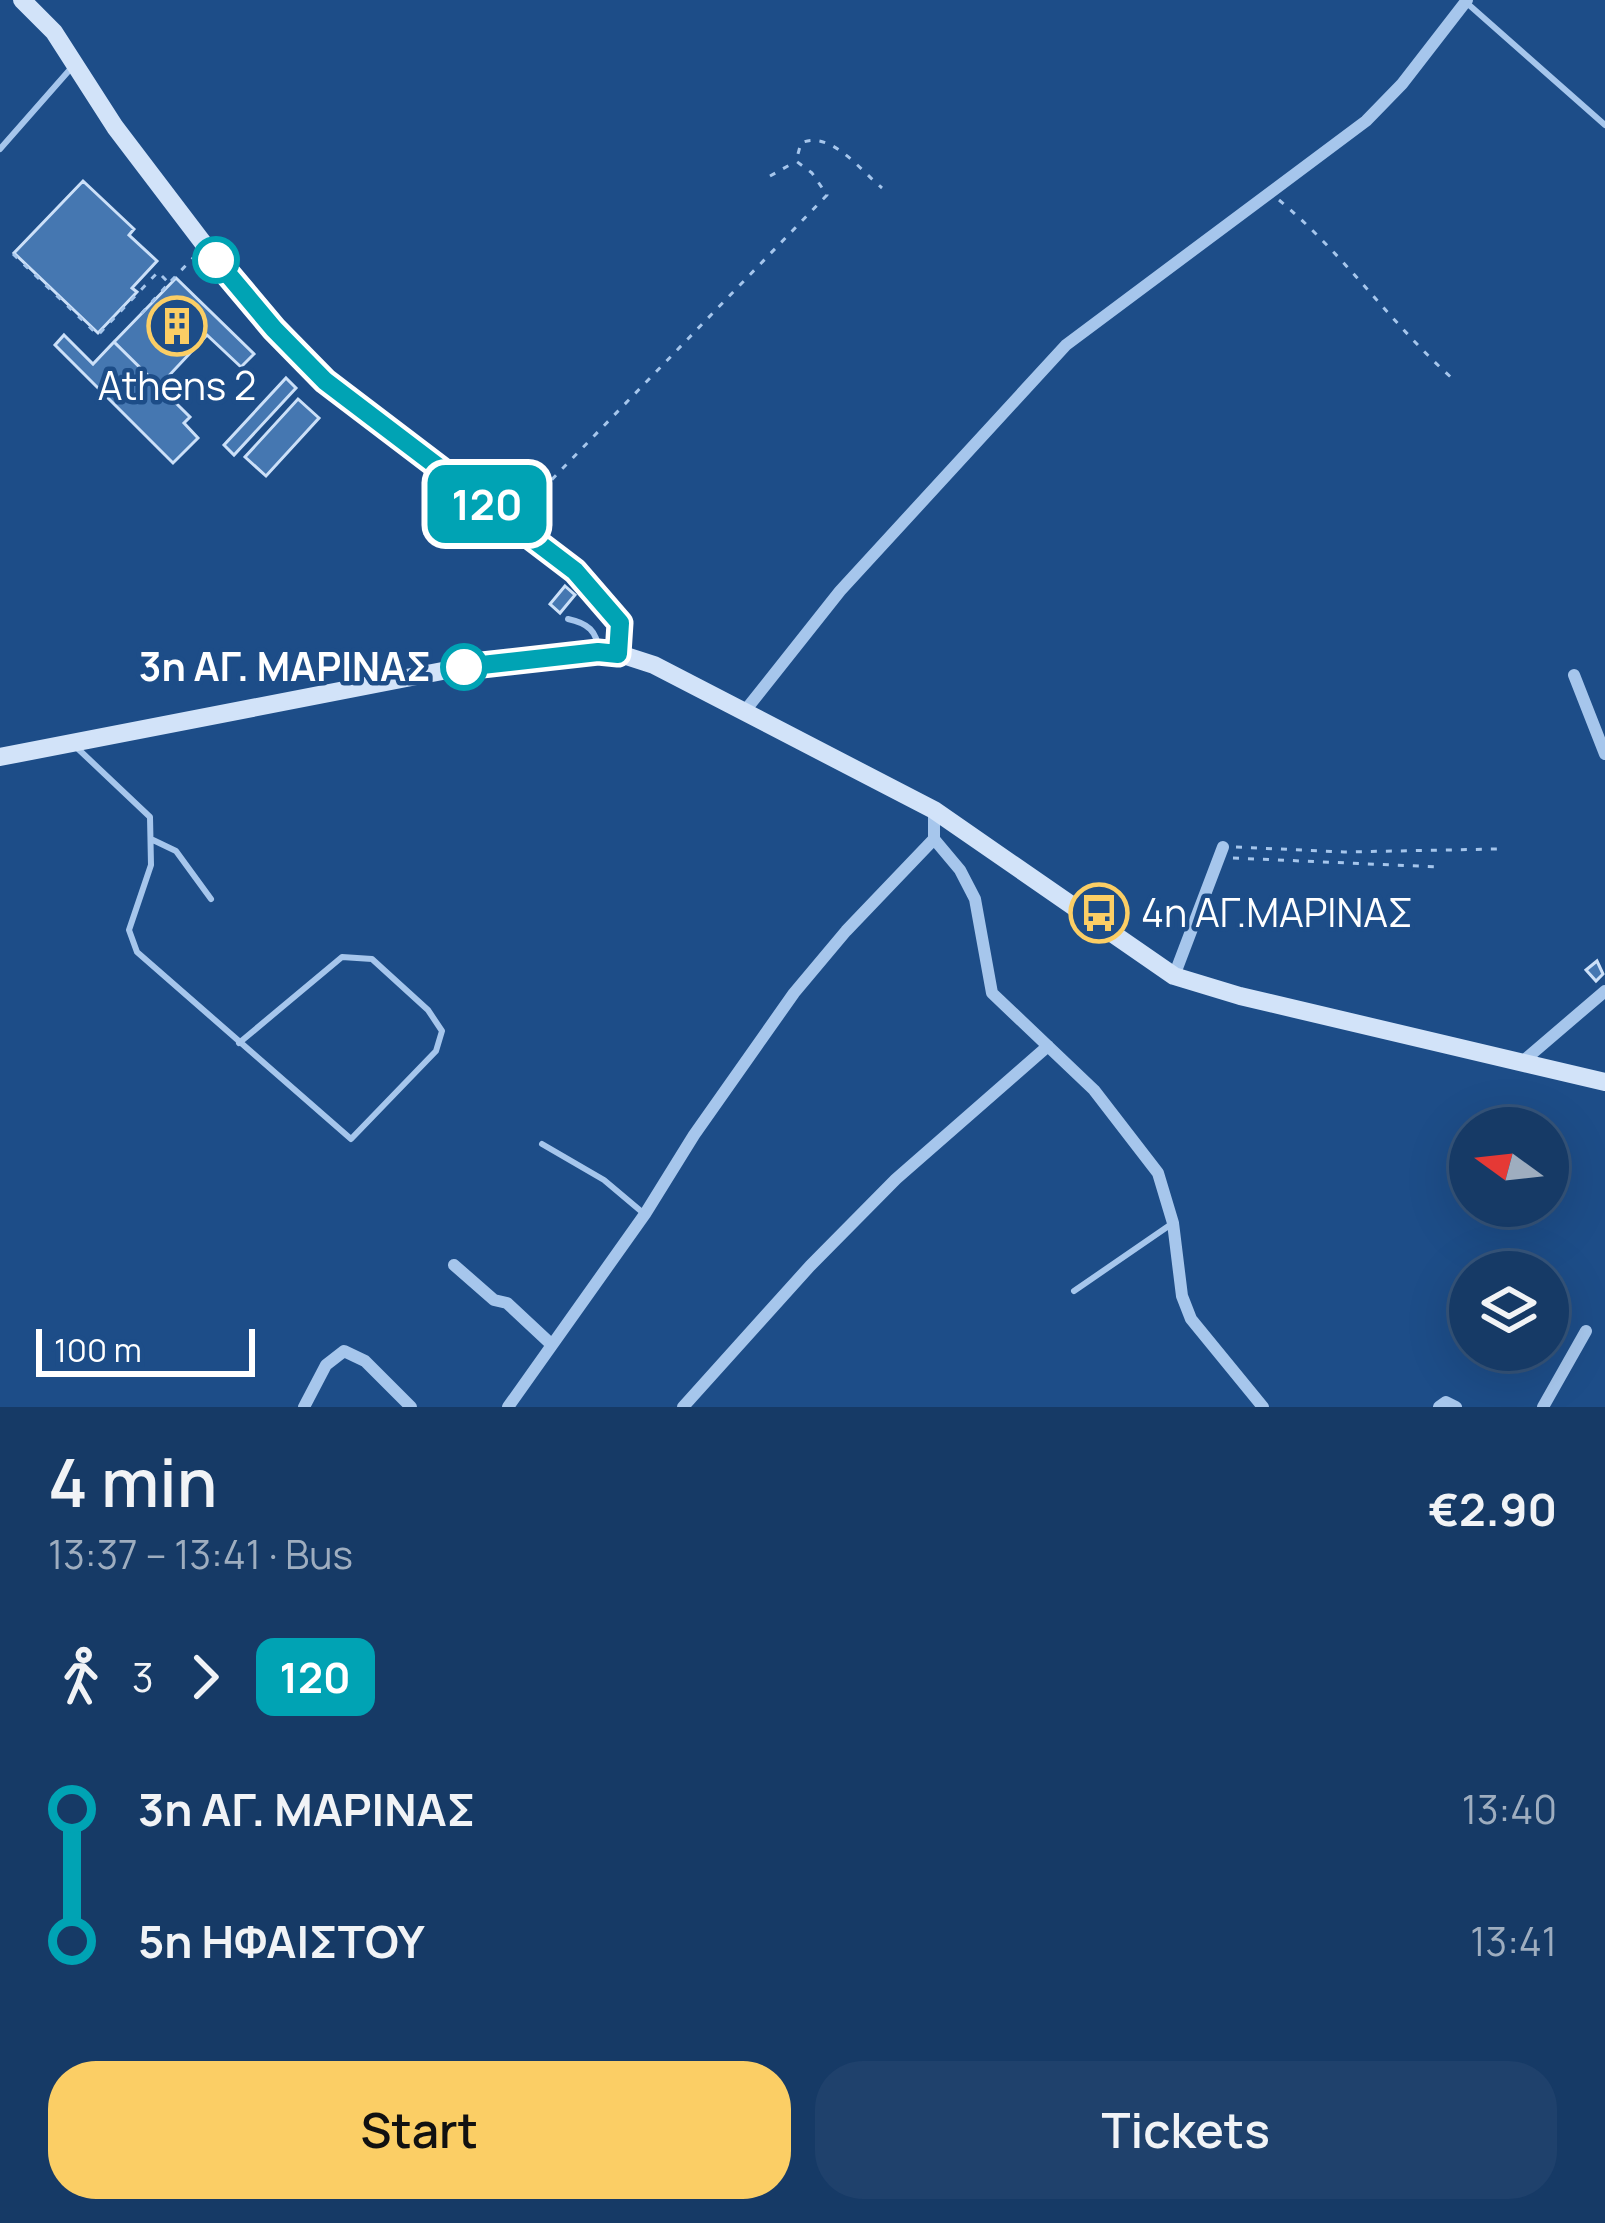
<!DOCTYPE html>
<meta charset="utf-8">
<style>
:root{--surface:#163a66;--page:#1f416c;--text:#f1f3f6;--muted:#9eadbf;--line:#35547a;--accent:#fbce65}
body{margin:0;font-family:Manrope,sans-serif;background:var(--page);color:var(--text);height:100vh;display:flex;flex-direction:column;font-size:45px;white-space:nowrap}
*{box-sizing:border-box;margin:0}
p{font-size:39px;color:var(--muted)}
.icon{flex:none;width:66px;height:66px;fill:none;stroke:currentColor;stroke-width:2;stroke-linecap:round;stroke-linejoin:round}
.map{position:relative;height:1407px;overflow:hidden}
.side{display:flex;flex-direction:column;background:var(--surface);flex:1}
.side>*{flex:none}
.badge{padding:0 24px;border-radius:18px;font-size:42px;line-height:78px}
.needle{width:78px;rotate:285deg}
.buttons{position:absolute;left:1449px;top:1107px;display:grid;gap:24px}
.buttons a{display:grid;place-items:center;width:120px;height:120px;border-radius:50%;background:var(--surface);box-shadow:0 12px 48px #0002,0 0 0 3px var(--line);font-size:60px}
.scale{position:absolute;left:36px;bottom:30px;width:219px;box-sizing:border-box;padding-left:12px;border:6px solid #fff;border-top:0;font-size:33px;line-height:42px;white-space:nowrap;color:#fff;-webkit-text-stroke:9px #1d4d88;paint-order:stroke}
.map>.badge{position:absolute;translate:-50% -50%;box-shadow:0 0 0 6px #fff}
.legs{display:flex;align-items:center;gap:18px;height:132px;padding:0 48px;font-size:39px}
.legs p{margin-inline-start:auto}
.summary{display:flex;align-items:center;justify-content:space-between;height:204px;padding:0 48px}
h1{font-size:66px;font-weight:600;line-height:90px}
.action{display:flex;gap:24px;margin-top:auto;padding:24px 48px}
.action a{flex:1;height:138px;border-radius:48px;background:var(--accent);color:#111;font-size:48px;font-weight:600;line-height:138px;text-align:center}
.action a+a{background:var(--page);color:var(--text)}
ul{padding:0 48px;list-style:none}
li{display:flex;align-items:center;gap:42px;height:132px;font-size:45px}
li i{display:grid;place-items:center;width:18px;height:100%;margin:0 15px;background:currentColor}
li i::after{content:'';width:30px;height:30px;margin:-15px;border:9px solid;border-radius:50%;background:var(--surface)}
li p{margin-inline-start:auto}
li:first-child i{background:linear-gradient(#0000 50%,currentColor 0)}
li:last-child i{background:linear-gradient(currentColor 50%,#0000 0)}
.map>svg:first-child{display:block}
.building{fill:#4577b1;stroke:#cce0f8;stroke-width:3}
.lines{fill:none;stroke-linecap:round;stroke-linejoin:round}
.path{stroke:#a6c6ec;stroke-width:3;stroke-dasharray:6 9;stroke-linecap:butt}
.lane{stroke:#a6c6ec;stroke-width:6}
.street{stroke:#a6c6ec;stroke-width:12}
.secondary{stroke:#d2e3f9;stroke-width:18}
.line-1-casing{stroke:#fff;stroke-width:27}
.line-1{stroke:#00a3b4;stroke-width:18}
.stop-1-dot{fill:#fff;stroke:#00a3b4;stroke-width:6}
.labels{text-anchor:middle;stroke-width:9;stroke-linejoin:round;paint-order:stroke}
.poi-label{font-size:39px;fill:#fff;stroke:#1d4d88}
.stop-label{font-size:39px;font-weight:bold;fill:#fff;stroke:#1d4d88;text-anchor:end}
</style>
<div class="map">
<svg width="1605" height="1407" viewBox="0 0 1605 1407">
<rect width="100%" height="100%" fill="#1d4d88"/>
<path class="building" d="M83 181 134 229 129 235 157 261 132 288 137 292 98 333 14 253Z
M176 278 254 354 241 367 207 335 162 383 168 388 165 392 114 342Z
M64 335 93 364 114 342 190 417 184 423 198 438 173 463 55 345Z
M286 378 296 388 234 455 224 445Z
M298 399 319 418 266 476 245 457Z
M565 586 575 595 560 613 550 604Z
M1597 961 1603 974 1596 981 1586 970Z"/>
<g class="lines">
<path class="path" d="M770 176 795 162
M1279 200C1344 254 1391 324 1454 380
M13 254 98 335 158 272 169 283 141 314
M171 281 193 258
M523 514 535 497 827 195 812 173 796 161 801 143C831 130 860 170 882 188
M1236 847 1344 852 1497 849
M1233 858 1439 867"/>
<path class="lane" d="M1468 4 1605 125
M0 149 73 66
M568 619C587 623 598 631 598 651
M75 746 150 817 151 865 129 930 137 952 351 1139 436 1051 442 1031 428 1010 372 959 342 957 239 1043
M153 840 176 851 211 899
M542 1144 604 1180 642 1212
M1074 1291 1170 1225"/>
<path class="street" d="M1574 675 1605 754
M744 712 840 591 1066 345 1366 121 1402 84 1467 0
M934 810V839L960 870 975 899 992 993 1094 1090 1158 1173 1173 1223 1182 1296 1191 1319 1263 1407
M1174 976 1223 847
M1521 1063 1605 991
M454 1265 494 1300 507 1303 552 1345
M304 1407 326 1365 344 1351 365 1361 411 1407
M508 1407 645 1214 694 1135 794 993 846 931 934 839
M683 1407 810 1266 896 1179 1048 1046
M1439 1407 1446 1402 1456 1407
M1543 1407 1586 1331"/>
<path class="secondary" d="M22 0 54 32 115 127 229 277 283 339 325 381 581 576 618 618 621 629 618 654
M0 757 463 667 598 652 620 654 654 665 934 810 1174 976 1240 996 1605 1082"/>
</g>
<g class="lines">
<g class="line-1-casing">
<path id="line-1" d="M216 260 274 329 325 381 575 571 620 623 618 654 598 652 464 667"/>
</g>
<use href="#line-1" class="line-1"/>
</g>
<defs>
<g id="building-ring" transform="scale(3)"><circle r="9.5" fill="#1d4d88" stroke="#fbce65" stroke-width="1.5"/><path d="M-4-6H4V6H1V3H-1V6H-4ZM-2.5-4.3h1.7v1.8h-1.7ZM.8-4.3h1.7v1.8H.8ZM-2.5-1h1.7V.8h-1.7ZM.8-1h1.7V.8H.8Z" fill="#fbce65"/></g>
<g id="bus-ring" transform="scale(3)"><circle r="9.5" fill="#1d4d88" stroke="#fbce65" stroke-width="1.5"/><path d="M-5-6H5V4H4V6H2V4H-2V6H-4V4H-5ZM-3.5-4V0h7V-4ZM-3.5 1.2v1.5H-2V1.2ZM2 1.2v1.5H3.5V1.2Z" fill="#fbce65"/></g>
</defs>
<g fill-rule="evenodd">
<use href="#building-ring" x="177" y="326"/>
<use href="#bus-ring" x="1099" y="913"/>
</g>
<g class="stop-1-dot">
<circle cx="216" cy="260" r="21"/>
<circle cx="464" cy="667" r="21"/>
</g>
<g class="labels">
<g class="poi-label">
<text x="177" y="400">Athens 2</text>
<text x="1141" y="927" text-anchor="start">4η ΑΓ.ΜΑΡΙΝΑΣ</text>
</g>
<g class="stop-label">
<text x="431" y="681">3η ΑΓ. ΜΑΡΙΝΑΣ</text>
</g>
</g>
</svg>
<div class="buttons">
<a><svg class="needle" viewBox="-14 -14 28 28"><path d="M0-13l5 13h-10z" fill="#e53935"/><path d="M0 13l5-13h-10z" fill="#9eadbf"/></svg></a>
<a><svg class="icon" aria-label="layers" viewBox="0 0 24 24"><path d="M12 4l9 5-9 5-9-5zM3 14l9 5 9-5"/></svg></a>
</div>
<div class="scale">100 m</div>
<b class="badge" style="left:487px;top:504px;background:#00a3b4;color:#fff">120</b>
</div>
<section class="side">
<div class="summary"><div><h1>4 min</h1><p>13:37 – 13:41 · Bus</p></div><b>€2.90</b></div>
<div class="legs"><svg class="icon" aria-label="walk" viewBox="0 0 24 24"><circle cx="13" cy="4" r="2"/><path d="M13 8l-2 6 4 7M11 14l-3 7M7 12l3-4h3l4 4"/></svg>3<svg class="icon" aria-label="forward" viewBox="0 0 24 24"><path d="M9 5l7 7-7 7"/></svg><b class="badge" style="background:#00a3b4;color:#fff">120</b></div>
<ul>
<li><i style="color:#00a3b4"></i><b>3η ΑΓ. ΜΑΡΙΝΑΣ</b><p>13:40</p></li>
<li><i style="color:#00a3b4"></i><b>5η ΗΦΑΙΣΤΟΥ</b><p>13:41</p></li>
</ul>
<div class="action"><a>Start</a><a>Tickets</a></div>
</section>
